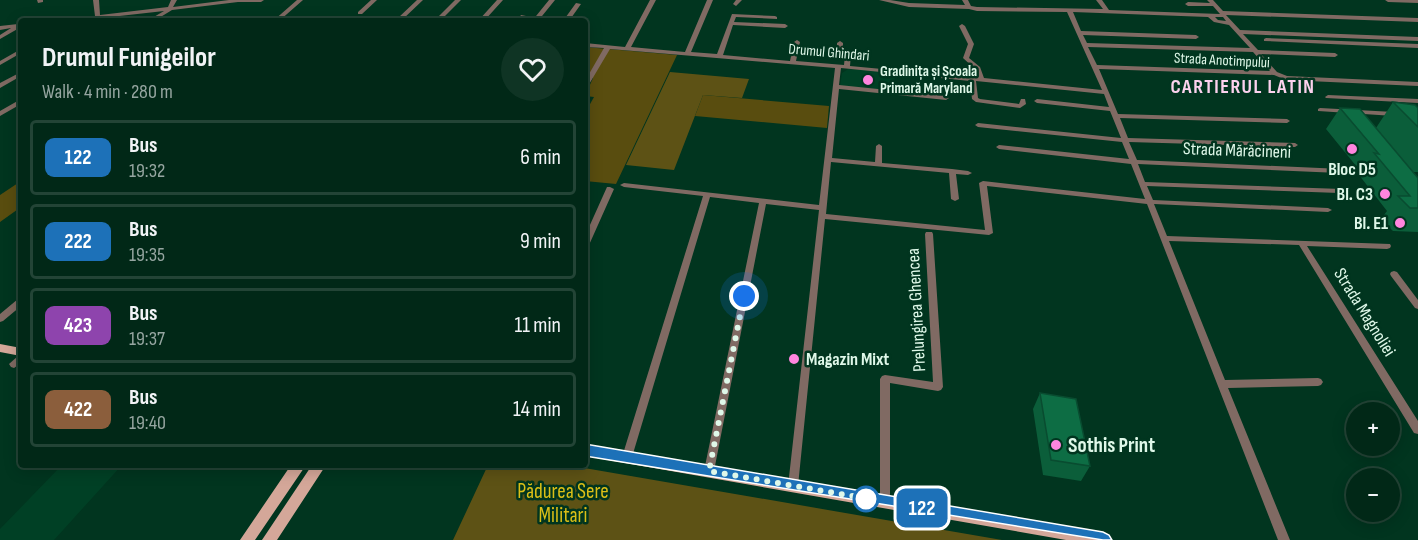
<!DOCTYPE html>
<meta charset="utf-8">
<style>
:root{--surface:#012817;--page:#0f3424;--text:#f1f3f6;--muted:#96a6a1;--line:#234436}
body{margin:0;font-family:"Sofia Sans Condensed",sans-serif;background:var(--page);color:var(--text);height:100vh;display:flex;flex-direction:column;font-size:22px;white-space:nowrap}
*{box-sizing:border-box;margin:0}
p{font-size:20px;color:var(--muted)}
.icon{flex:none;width:33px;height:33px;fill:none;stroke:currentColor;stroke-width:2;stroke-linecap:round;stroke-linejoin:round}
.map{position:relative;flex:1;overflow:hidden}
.drawer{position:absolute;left:18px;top:18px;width:570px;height:450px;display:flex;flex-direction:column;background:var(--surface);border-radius:6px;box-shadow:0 3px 15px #0003,0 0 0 2px var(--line)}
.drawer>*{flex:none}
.badge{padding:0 12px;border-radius:9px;font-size:21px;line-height:39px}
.tools{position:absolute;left:1346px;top:402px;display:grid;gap:12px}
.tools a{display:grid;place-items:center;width:54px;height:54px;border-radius:50%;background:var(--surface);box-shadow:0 3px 15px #0003,0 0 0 2px var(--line);font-size:30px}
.you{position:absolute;width:30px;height:30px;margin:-15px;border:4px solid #fff;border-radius:50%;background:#1a73e8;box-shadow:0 0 0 9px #1a73e833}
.map>.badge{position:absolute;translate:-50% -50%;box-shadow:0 0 0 3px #fff}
.round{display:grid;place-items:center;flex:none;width:63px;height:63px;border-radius:32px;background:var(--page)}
.headline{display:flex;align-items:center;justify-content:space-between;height:102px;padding:0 24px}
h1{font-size:28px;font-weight:700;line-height:45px}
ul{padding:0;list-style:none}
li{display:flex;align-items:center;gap:18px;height:75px;margin:0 12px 9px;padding:0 12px;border:3px solid var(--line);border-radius:6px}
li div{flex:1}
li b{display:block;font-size:22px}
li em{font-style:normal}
li .badge{min-width:66px;font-weight:700;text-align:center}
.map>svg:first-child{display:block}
.built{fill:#004025}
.green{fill:#594d0f}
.forest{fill:#5d5215}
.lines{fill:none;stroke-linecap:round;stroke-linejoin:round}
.minor{fill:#806a63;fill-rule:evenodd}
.major{fill:#d4a799;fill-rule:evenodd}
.wall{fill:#0b5e3a}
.building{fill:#0d6d44;stroke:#094c30;stroke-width:1.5}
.line{fill:#1d71b8;stroke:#fff;stroke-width:1.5}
.walk{stroke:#dff8e9;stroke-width:6;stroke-dasharray:0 10.8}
.poi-dot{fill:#ff85de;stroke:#01351f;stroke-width:2}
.stop-dot{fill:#fff;stroke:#1d71b8;stroke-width:3}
.labels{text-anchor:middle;stroke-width:5;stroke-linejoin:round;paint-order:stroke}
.far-street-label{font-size:15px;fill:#dff8e9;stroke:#01351f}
.far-poi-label{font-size:15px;font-weight:bold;fill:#dff8e9;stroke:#01351f;text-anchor:start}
.street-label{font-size:18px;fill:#dff8e9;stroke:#01351f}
.poi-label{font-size:18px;font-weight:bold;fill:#dff8e9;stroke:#01351f;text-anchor:end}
.far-district-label{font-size:20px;font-weight:bold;letter-spacing:1.5px;fill:#fcd2ee;stroke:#01351f}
.near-poi-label{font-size:21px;font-weight:bold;fill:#dff8e9;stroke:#01351f;text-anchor:start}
.near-park-label{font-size:21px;fill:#dbbf17;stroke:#01351f}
</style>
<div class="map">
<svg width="1418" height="540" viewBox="0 0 1418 540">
<rect width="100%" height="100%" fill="#01351f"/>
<path class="built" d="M850 68 895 72 894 92 840 86 842 73Z
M62 465H122L54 540H0V529Z"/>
<path class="green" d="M585 47 677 55 616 184 585 181V113L594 97 585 96 593 78 585 77Z
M703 95 829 106 827 128 695 116Z
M21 181V207L0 222V195Z"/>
<path class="forest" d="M670 72 749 79 742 98 703 95 674 170 626 165Z
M488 465H567L1002 540H453Z"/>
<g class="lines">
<path class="minor" d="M37 0H43V2L38 3Z
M93 0H99L100 15 168 7 171 0H177L173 7 229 0H264L261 2H238L172 10 154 21H147L164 11 75 21H58L61 19 95 16Z
M297 0H303L279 21H273Z
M371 0H377L362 14H358V12Z
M417 0H423L402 20 383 21 398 18Z
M455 0H461L440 21H434Z
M497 0H503L484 21H478Z
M549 0H555L538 21H532Z
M650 0H656L631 47 685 52 707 0H713L691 52 717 54 732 14 775 16 777 17V19L736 17 734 22 785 24 788 26 785 28 733 25 723 55 790 61 794 42 797 40 800 42 796 61 844 65 845 55 837 50V43L840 41 843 43V49L851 54 850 66 978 78 975 69 963 58 968 44 959 26 962 24 965 26 974 44 969 58 980 67 984 78 1102 90 1067 12 977 11 969 9 909 7 879 0H890L909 3 965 5 962 0H968L971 6 977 7 1103 9 1096 0H1102L1109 10 1220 14 1213 6H1188L1185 4 1188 2 1210 3 1207 0H1213L1223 11 1418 18V22L1226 15 1240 30 1418 37V41L1243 34 1258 50 1335 53 1338 55 1335 57 1261 54 1277 72 1287 76 1418 82V86L1286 80 1274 75 1099 69 1118 114 1287 119 1290 121 1287 123 1120 118 1128 138 1295 143 1298 145 1295 147 1129 142 1137 160 1342 169 1343 171 1342 173H1339L1138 164 1145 182 1342 189 1343 191 1339 193 1147 186 1153 200 1328 208 1332 210 1328 212 1154 204 1167 236 1390 244 1391 246 1390 248 1387 249 1307 246 1418 421V434L1414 433 1299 245 1169 241 1225 380 1318 378 1321 379 1323 382 1321 385 1318 386 1228 388 1290 540H1278L1147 204 987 186 993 233 989 235 825 219 798 486 797 489 793 491 789 489 788 486 819 210 766 204 714 471 713 474 709 476 705 474 704 471 759 203 710 197 632 457 631 460 627 461 623 460 622 457 703 196 624 187 620 185 624 183 819 205 835 68 610 49 588 86 585 88V81L604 48 585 47V43L625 47ZM1073 12 1208 17 1214 22 1229 25 1250 48 1087 43 1083 35 1196 39 1199 37 1196 35 1081 31ZM1215 17H1223L1226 21 1218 20ZM1088 47 1253 52 1270 71 1097 65ZM841 68 970 81 972 99 976 102 1020 108 1026 104 1025 99H1021L1019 104 980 99 978 98 976 81 1104 94 1109 107 1037 99 1034 101 1037 103 1110 111 1121 138 978 123 975 125 978 127 1122 142 1129 159 999 145 996 147 999 149 1131 164 1145 199 983 181 979 183 985 230 826 214 831 162 949 173 951 199 955 201 959 199 956 174 968 175 972 173 968 171 952 169 882 163V146L879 144 876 146 875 162 832 158 839 89 946 100 949 98 946 96 839 85Z
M736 0H742L736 6 733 4Z
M1385 0H1418V3L1388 2Z
M576 3 581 4 569 21H563Z
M521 15 526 16 523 21H517Z
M18 24 21 25V27L0 39V35L11 28 0 30V26Z
M1266 38 1418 44V48L1264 41V39Z
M21 49V53L0 65V61Z
M21 72V76L0 88V83Z
M1328 95 1418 99V103L1326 98 1325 97Z
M21 99V104L0 116V111Z
M1320 108 1394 112 1397 114 1394 116 1318 111V109Z
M607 187H610L614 189 589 245 585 248V236Z
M926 232H932L933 234 943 387 941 390 938 391 890 383V502L889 505 885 507 881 505 880 502V379L882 376 885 375 933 382 925 234Z
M1394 271 1397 272 1418 300V309L1415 308 1391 276 1390 274 1391 272Z
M21 298V306L3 321 0 322V314L18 299Z
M21 355V363L14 368 11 367 9 364 18 356Z"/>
<path class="major" d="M0 344 21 348V356L0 352Z
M585 444 1104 533 1109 535 1111 540H1066L585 456Z
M291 465H306L255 540H240Z
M312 465H326L277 540H262Z"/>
</g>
<path class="wall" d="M1393 102 1418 108V172H1413L1418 178V232L1393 231 1381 219 1387 211 1359 175 1361 172 1326 129 1340 108 1376 128Z
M1040 393 1090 466 1081 481 1043 475 1033 409Z"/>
<path class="building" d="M1393 102 1415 105 1418 108V127Z
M1340 108 1360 109 1418 178V208H1410L1398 196H1410L1374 153 1379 154Z
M1040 393 1076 399 1090 466 1051 460Z"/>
<path class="line" d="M585 444 1103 532 1109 535 1112 540H1103L585 456 580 454 578 450 580 445Z"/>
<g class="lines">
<path class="walk" d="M744 296 709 471 875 500 866 499"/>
</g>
<g class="poi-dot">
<circle cx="868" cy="80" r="6"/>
<circle cx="1352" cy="149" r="6"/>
<circle cx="1385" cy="194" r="6"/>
<circle cx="1400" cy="223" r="6"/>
<circle cx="794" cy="359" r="6"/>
<circle cx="1056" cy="445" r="6"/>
</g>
<circle class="stop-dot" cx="866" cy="499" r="12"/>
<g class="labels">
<g class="far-street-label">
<text transform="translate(829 52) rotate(5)" y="5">Drumul Ghindari</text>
<text transform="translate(1222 60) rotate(3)" y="5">Strada Anotimpului</text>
</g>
<g class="far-poi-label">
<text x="880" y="76">Gradinița și Școala<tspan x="880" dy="17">Primară Maryland</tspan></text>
</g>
<g class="street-label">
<text transform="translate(1237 150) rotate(2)" y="6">Strada Mărăcineni</text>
<text transform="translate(916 310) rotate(-93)" y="6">Prelungirea Ghencea</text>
<text transform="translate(1365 312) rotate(58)" y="6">Strada Magnoliei</text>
</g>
<g class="poi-label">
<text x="1352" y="175" text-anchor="middle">Bloc D5</text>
<text x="1373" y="200">Bl. C3</text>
<text x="1388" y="229">Bl. E1</text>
<text x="806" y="365" text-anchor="start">Magazin Mixt</text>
</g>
<g class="far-district-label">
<text x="1243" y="93">CARTIERUL LATIN</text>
</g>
<g class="near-poi-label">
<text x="1068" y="452">Sothis Print</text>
</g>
<g class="near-park-label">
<text x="563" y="498">Pădurea Sere<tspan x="563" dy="24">Militari</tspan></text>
</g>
</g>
</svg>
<div class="tools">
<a>+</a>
<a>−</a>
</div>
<div class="you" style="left:744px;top:296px"></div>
<b class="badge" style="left:922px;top:508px;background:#1d71b8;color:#fff">122</b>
<section class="drawer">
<div class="headline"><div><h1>Drumul Funigeilor</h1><p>Walk · 4 min · 280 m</p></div><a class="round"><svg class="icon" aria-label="heart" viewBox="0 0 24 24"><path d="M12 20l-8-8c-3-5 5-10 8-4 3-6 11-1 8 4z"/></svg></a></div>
<ul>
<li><span class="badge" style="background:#1d71b8;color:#fff">122</span><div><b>Bus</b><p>19:32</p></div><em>6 min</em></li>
<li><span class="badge" style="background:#1d71b8;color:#fff">222</span><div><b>Bus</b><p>19:35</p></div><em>9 min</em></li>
<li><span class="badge" style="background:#8e44ad;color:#fff">423</span><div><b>Bus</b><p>19:37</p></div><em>11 min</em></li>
<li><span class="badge" style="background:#8b5e3c;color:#fff">422</span><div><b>Bus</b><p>19:40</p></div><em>14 min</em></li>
</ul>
</section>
</div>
